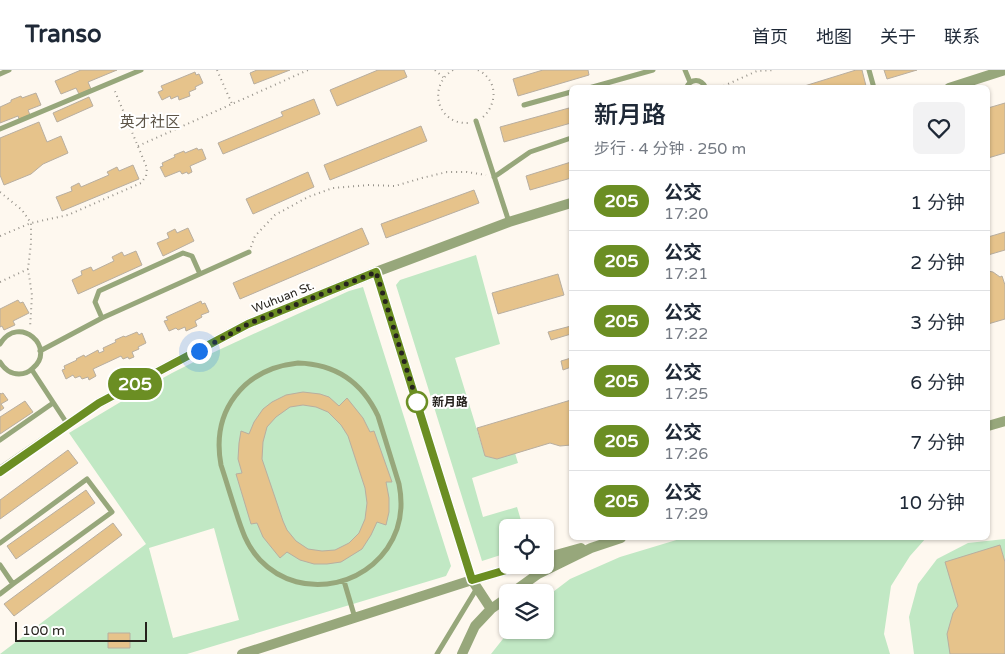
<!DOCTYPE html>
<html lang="zh">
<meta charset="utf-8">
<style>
:root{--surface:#fff;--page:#f2f2f3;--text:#1f2937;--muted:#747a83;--line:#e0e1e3}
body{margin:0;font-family:"Varela Round","Noto Sans SC",sans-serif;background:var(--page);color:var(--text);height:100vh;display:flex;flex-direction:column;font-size:19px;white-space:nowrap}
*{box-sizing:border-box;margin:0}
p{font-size:16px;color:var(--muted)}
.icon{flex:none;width:28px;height:28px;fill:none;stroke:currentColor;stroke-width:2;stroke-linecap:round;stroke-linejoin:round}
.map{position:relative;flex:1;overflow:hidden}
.details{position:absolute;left:569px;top:15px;width:421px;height:455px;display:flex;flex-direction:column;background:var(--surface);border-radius:8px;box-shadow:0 1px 4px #0004}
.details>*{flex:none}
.badge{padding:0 10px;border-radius:16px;font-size:18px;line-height:32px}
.controls{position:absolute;left:499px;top:449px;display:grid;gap:10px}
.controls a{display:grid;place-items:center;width:55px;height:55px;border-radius:8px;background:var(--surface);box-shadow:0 1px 4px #0004;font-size:25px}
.scale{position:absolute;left:15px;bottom:12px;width:132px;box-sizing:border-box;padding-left:5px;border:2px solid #26231d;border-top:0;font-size:14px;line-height:18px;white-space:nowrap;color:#26231d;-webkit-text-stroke:4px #fff;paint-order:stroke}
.you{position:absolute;width:25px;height:25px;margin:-12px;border:4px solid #fff;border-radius:50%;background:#1a73e8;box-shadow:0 0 0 8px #1a73e833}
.map>.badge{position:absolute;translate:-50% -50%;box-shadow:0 0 0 2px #fff}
.round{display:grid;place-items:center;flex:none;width:52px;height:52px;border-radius:8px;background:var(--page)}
.head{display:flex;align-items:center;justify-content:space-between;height:85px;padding:0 25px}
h1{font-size:24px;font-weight:600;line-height:38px}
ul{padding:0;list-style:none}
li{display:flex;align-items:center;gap:15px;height:60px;padding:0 25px;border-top:1px solid var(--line)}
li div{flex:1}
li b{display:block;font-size:19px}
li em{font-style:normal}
li .badge{min-width:55px;font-weight:700;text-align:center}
header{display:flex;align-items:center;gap:30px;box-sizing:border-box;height:70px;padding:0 25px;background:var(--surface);border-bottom:1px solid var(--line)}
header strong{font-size:24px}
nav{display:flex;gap:28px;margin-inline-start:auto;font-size:18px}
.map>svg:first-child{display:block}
.green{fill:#c1e8c4;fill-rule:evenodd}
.building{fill:#e6c38b;stroke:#b8aea0;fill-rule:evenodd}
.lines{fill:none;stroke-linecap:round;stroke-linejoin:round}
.path{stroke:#96928a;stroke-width:2;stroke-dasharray:1 4;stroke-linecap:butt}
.service{stroke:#97a77b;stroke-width:5}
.minor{stroke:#97a77b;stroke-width:10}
.line-casing{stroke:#fff;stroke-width:11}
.line{stroke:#6b8e23;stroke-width:8}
.walk{stroke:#26231d;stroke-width:5;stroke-dasharray:0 9}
.stop-dot{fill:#fff;stroke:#6b8e23;stroke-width:2.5}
.labels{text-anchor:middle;stroke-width:4;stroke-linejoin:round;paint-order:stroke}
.street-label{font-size:12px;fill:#26231d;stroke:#fff}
.stop-label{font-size:12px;font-weight:bold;fill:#26231d;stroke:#fff;text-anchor:start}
.quarter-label{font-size:15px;fill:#5d5548;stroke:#fff}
</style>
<header>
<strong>Transo</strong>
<nav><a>首页</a><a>地图</a><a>关于</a><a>联系</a></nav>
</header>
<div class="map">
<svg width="1005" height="584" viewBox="0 0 1005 584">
<rect width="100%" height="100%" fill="#fef8ef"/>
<path class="green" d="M476 185 500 274 455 288 485 386 497 389 515 383 518 393 472 408 483 447 517 437 523 457 508 458 507 483 482 491 396 215 400 210Z
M363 217 451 496 446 506 187 584H0L146 474 69 363C103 342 137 322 172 303 230 273 290 248 349 221ZM214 458 239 550 173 568 149 478ZM108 563H130V578H108Z
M683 468H926L910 486 891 516 884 564 890 584H491L510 560H545V528L570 509 620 487Z
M1005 469V492L1000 476 958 536 950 584H914L909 547 918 514 937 489 968 473Z"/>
<path class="building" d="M81 0H117L88 12 91 19 79 24 76 18 61 24 55 11Z
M257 0H290L254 14 250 3Z
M378 0H404L407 7 337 36 330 20Z
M543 0H588L589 5 518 26 513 9Z
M856 0H862L866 16 860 18H798Z
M884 0H917L887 9Z
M195 2 196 5 199 4 203 13 195 17 196 19 189 22 190 26 179 30 178 26 171 29 170 26 162 30 158 22 163 20 161 16Z
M36 23 41 35 28 40 30 45 19 49 18 46 0 53V37L11 32V30L21 26 22 28Z
M89 27 93 36 57 52 53 43Z
M314 29 320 44 223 84 218 73 283 46 281 42Z
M1005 33V83L988 88V38Z
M569 38 570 43H571V53L504 72 500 57Z
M39 52 47 72 61 66 68 83 43 94 31 104 4 115 0 105V68Z
M421 56 427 71 330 110 324 95Z
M197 78 198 80 202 79 206 89 190 96 192 102 188 104 187 102 182 104 180 101 165 107 160 97 163 96 162 93 175 87 174 85 184 81 185 83Z
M571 92V108L530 120 526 106Z
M133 95 139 109 62 141 56 127 72 121 71 117 79 113 81 117 109 105 107 102 117 97 119 101Z
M308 102 314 117 253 144 246 129Z
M474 120 479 133 386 168 381 154Z
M188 158 194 171 163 186 157 173 169 168 167 163 175 159 177 163Z
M362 158 369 174 240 229 233 213Z
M1005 162V180L988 185V167Z
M136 181 142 195 78 224 72 210 82 205 81 201 91 197 93 201 114 191 112 187 122 182 124 186Z
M988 201 993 202 1000 207 1002 206 1005 215V249L988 254Z
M558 204 564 225 498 244 492 223Z
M18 230 20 233 23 232 29 243 13 251 15 255 4 260 2 256 0 257V239Z
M201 231 202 234 205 233 209 242 201 245 202 247 195 251 197 256 186 261 185 257 178 260 176 258 169 261 164 251 168 250 166 247Z
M571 256V264L551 270 548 262Z
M137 262 139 265 142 263 146 273 138 277 139 279 132 282 134 287 129 289 128 287 123 289 121 286 93 299 96 306 89 310 88 307 82 309 80 306 75 308 73 305 66 309 62 300 65 299 64 296 77 290 76 289 84 285 85 287 98 280 99 283 104 281 103 278 116 272 115 270 124 266 125 267Z
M571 288V297L563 300 561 291Z
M303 322 320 324 329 327 339 336 347 328 363 348 370 362 374 361 392 412H386L389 428V442L386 455 377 452 371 465 362 479 341 492 327 494H314L300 490 287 482 280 488 263 467 257 453 251 454 236 404 242 403 238 389 239 373 241 361 249 364 254 352 263 339 272 332 286 325ZM303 335 316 337 328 342 341 355 348 366 365 418 367 433 365 449 359 463 349 473 335 480 322 481 308 479 296 471 287 460 283 451 262 389 263 372 267 357 276 347 290 337Z
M0 323 1 324 3 323 8 330 1 334 4 338 0 341Z
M571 330V375L560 376 550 373 497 389 485 386 477 358Z
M25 331 33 342 0 364V347Z
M68 380 78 393 0 449V430Z
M86 420 95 433 16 489 7 476Z
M113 453 122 465 14 546 4 534Z
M1000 475 1005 492V584H950L947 564 953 543 958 536 945 492Z
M108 563H130V578H108Z"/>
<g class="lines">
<path class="path" d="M217 0 232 34
M435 0 444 8
M453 0C427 16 437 55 469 53
M478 0C498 10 498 34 482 48
M719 18 757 1 775 0
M138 76 308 0
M0 122 22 140 31 153V173L28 199 32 225 30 258
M0 166 31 153 68 145 141 113 146 106 147 98 114 19
M251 177 255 166 275 145 308 127 333 118 369 115 395 116 422 108 447 102H467L486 105
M0 212 28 199"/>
<path class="service" d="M685 0 690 12
M869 0 874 18
M0 4 9 0
M589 18 653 0
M686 18C691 8 701 8 706 18
M524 35 571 22
M476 51 509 152
M0 59 141 0
M494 107 530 82 571 68
M102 248 95 232 99 221 183 183 192 186 200 204
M0 274C19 243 57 278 33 298 29 302 24 304 19 304 11 304 4 299 0 292
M40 281 102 248 249 182
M298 293C335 294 362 312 378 346L399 414C402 429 402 444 397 459 377 516 302 534 260 490 246 475 241 458 235 439 230 424 226 410 221 395 211 341 243 299 298 293Z
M32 300 68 355
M0 370 53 333
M0 473 87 409 112 442 13 514
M0 495 13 514 0 524
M344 511 355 548
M437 584 477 518"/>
<path class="minor" d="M949 18 1005 0
M376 202 472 510 491 539
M988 356 1005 351
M0 401 99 333 248 254 376 202 509 152 571 133
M545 488 581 478
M513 522 538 504 591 478 621 468
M242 584 472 510 523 495
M462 584 475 556 491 539 508 527"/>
</g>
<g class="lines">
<g class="line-casing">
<path id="line" d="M0 402 99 333 248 254 376 202 472 510 523 495"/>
</g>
<use href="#line" class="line"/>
<path class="walk" d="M199 281 248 254 376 202 417 332"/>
</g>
<circle class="stop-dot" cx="417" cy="332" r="10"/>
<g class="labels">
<g class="street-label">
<text transform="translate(283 227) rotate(-22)" y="4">Wuhuan St.</text>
</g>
<g class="stop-label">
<text x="432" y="336">新月路</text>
</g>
<g class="quarter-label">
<text x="150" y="57">英才社区</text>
</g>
</g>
</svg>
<div class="controls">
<a><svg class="icon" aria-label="locate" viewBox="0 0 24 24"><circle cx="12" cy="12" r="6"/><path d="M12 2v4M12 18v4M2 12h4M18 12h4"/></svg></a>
<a><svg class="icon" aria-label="layers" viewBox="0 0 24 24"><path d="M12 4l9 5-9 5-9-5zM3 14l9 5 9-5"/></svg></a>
</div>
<div class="scale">100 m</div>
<div class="you" style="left:199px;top:281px"></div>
<b class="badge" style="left:135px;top:314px;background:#6b8e23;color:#fff">205</b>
<section class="details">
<div class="head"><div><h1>新月路</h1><p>步行 · 4 分钟 · 250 m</p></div><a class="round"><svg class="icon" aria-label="heart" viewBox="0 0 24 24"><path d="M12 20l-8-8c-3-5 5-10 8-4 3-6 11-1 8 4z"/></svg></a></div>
<ul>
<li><span class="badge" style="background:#6b8e23;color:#fff">205</span><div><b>公交</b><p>17:20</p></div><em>1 分钟</em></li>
<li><span class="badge" style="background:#6b8e23;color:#fff">205</span><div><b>公交</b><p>17:21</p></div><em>2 分钟</em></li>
<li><span class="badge" style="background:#6b8e23;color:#fff">205</span><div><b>公交</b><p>17:22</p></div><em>3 分钟</em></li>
<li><span class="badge" style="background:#6b8e23;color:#fff">205</span><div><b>公交</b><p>17:25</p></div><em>6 分钟</em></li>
<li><span class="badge" style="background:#6b8e23;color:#fff">205</span><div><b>公交</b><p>17:26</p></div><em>7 分钟</em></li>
<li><span class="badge" style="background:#6b8e23;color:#fff">205</span><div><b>公交</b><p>17:29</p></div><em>10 分钟</em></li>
</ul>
</section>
</div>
